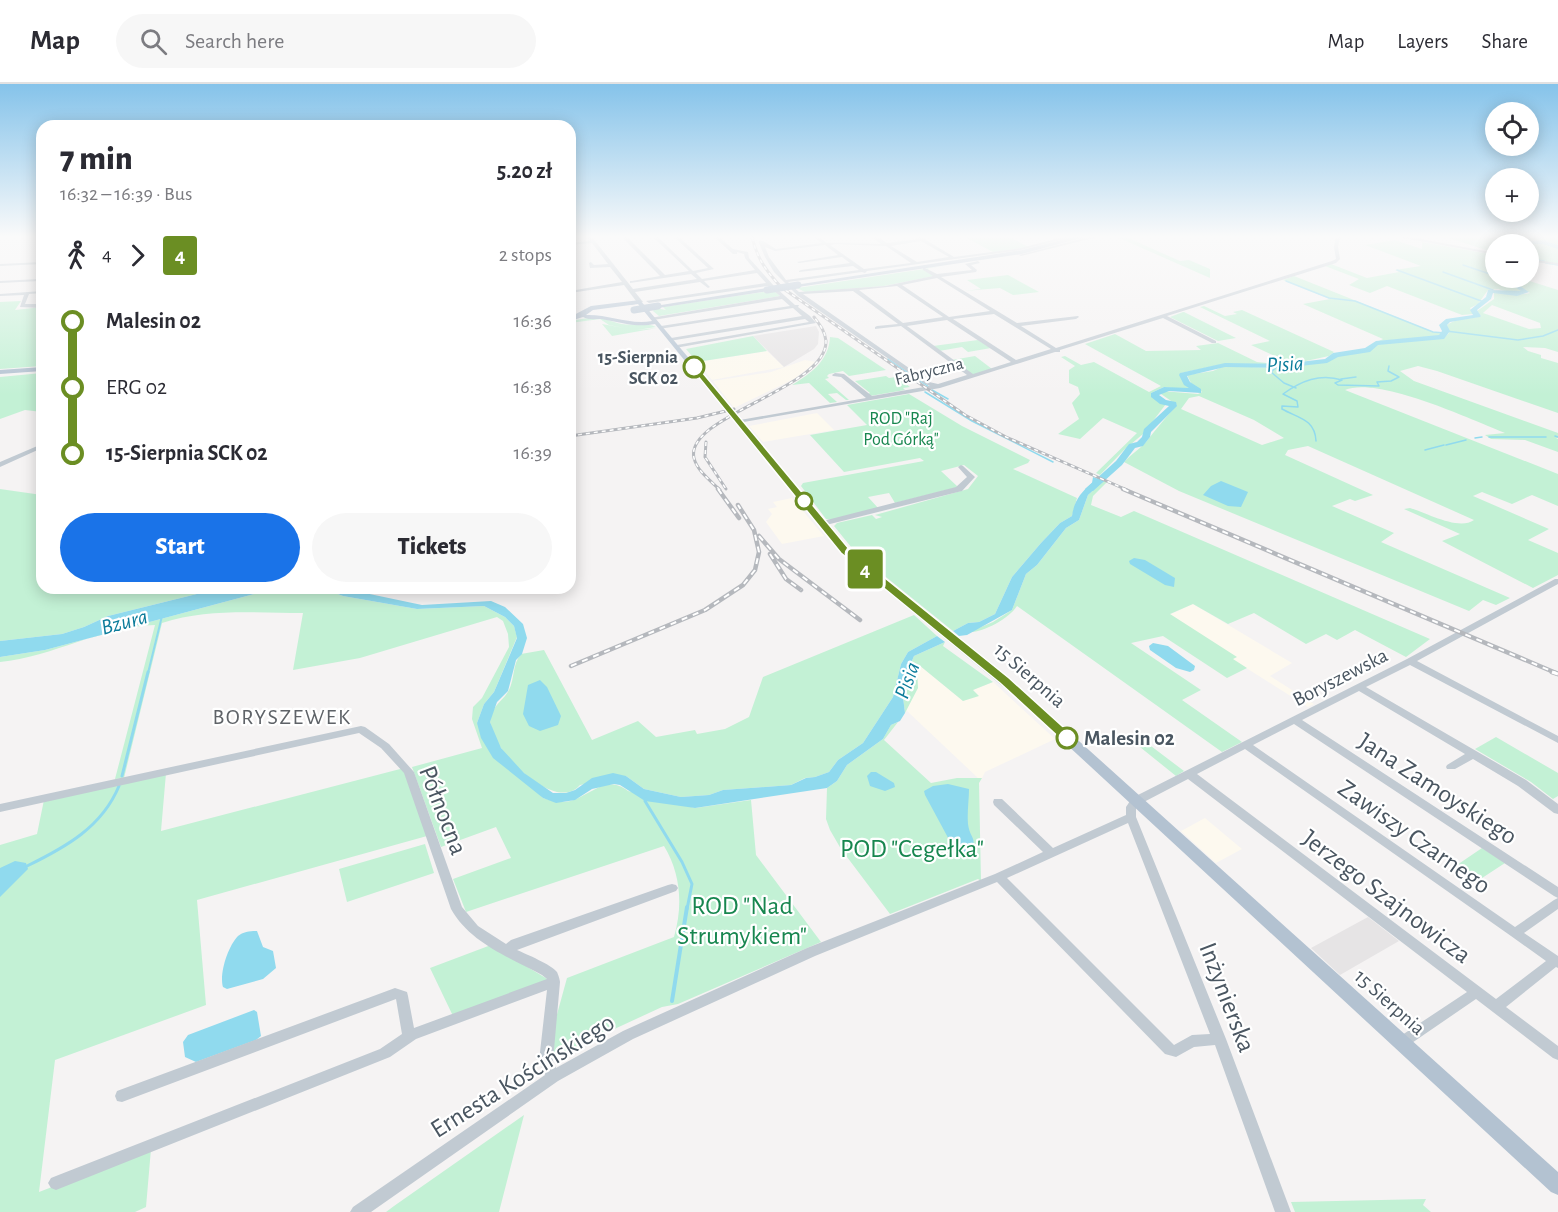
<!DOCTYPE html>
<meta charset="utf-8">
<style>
:root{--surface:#fff;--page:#f7f7f7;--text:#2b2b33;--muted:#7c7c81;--line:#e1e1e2;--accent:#1a73e8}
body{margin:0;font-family:"Alegreya Sans",sans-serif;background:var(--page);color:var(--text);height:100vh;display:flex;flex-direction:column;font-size:22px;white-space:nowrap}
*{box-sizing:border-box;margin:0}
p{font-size:20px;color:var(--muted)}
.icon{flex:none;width:33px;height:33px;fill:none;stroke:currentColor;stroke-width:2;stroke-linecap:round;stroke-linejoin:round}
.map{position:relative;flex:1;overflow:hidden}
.details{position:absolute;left:36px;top:36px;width:540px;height:474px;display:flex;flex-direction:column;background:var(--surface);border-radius:18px;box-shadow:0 3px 15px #0003}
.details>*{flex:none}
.badge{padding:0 12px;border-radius:4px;font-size:21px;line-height:39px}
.fabs{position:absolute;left:1485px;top:18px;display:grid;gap:12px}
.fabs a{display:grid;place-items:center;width:54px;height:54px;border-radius:50%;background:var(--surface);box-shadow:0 3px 15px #0003;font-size:30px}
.map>.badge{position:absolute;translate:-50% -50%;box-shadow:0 0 0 3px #fff}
.legs{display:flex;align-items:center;gap:9px;height:66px;padding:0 24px;font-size:20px}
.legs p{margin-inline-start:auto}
.headline{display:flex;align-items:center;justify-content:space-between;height:102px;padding:0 24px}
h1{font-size:33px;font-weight:800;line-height:45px}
.cta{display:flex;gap:12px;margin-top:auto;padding:12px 24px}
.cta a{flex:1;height:69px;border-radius:36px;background:var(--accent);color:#fff;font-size:24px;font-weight:800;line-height:69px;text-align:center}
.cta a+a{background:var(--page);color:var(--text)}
ul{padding:0 24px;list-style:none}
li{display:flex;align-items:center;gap:21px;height:66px;font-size:22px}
li i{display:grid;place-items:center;width:9px;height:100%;margin:0 8px;background:currentColor}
li i::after{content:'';width:15px;height:15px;margin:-8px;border:4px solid;border-radius:50%;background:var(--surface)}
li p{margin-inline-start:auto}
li:first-child i{background:linear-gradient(#0000 50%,currentColor 0)}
li:last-child i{background:linear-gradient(currentColor 50%,#0000 0)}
header{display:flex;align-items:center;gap:36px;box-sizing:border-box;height:84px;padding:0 30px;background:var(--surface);border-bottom:2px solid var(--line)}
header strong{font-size:28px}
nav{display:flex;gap:33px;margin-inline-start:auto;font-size:21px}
.search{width:420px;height:54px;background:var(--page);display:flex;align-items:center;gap:15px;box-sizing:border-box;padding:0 21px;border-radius:33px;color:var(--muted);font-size:22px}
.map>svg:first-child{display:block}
.commercial{fill:#fdf9ef}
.education{fill:#e6e4e5}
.green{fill:#c3f1d5;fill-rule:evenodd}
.water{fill:#90daee}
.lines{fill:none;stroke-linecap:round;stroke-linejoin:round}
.stream-far3{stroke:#90daee;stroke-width:1.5}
.stream-far2{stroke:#90daee;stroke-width:2}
.stream-far1{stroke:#90daee;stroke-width:3}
.stream{stroke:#90daee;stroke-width:4}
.river{fill:#90daee;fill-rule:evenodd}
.minor{fill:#c1cad2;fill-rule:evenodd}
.major{fill:#b3c2d1;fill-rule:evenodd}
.rail-far2-casing{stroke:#b5b8bd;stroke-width:3}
.rail-far1-casing{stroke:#b5b8bd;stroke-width:4.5}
.rail-casing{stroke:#b5b8bd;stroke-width:5}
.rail-far2{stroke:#fff;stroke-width:1.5;stroke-dasharray:4;stroke-linecap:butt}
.rail-far1{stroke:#fff;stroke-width:2;stroke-dasharray:6;stroke-linecap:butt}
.rail{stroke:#fff;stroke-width:3;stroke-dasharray:8;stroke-linecap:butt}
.major-bridge{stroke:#b3c2d1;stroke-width:7}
.line-1{fill:#6b8e23;stroke:#fff;stroke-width:1.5}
.stop-1-dot{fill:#fff;stroke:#6b8e23;stroke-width:3}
.labels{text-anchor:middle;stroke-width:4.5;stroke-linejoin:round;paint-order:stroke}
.far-stop-label{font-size:18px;font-weight:bold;fill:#4a5661;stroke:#fff;text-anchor:end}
.far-street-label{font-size:18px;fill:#4a5661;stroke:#fff}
.far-park-label{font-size:18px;fill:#17864f;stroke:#fff}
.street-label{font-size:21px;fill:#4a5661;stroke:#fff}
.stop-label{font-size:21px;font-weight:bold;fill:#4a5661;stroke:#fff;text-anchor:start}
.water-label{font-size:22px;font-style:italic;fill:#0c7c9b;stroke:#fff}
.neighbourhood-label{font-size:22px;letter-spacing:1.5px;fill:#5f6368;stroke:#fff}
.near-street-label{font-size:26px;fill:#4a5661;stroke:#fff}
.near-park-label{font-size:26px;fill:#17864f;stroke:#fff}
</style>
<header>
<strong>Map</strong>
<div class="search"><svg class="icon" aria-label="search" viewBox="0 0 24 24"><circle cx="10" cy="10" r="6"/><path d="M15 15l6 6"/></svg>Search here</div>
<nav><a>Map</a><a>Layers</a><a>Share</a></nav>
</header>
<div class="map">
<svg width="1558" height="1128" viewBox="0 0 1558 1128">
<rect width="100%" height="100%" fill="#f5f3f3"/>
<path class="commercial" d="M767 267 784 283 712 296 697 278Z
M805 276 816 278 794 295 734 324 713 297 771 288Z
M817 329 834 346 763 358 749 342Z
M792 414 824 452 782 460 766 438 772 430 768 425 777 423 773 418Z
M1193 520 1292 579 1270 592 1314 620 1308 623 1232 575 1236 573 1169 531Z
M919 581 963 617 978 611 973 606 993 598 1055 655 985 688 982 694H978L906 626 911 617 917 583Z
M1205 734 1224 750 1242 765 1216 779 1181 747Z"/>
<path class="education" d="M816 242 819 248 818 260 814 265 784 283 753 252Z
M1368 833 1399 857 1340 891 1311 864Z"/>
<path class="green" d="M965 153H1010L1028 163 993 168Z
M1117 153H1126L1180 177 1189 176 1210 185V194Z
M1446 153H1558V162C1542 151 1514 160 1496 160L1495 169Z
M1395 156 1422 165V158L1495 171 1496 194H1502L1523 206 1515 210 1498 205 1488 206 1478 220 1470 224 1473 230 1462 231 1387 202 1370 209 1349 201 1359 195 1325 182 1331 180 1367 194 1399 188 1395 186 1421 182 1365 161Z
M1516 159H1543L1558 163V180L1529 175 1537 172 1529 166 1528 160H1514Z
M944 182 927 184 934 192 884 202 805 208 797 204Z
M1008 191 1039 208 1013 211 1000 204 964 207 981 205 967 196Z
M1294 192 1434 248H1442L1440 252 1379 257 1383 255 1303 220 1330 215 1283 196Z
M1507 194H1520L1558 206V268L1545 264 1523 263 1528 267 1541 271V274L1558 279V329L1437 287 1418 282 1400 287 1414 297 1558 349V354H1556L1558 355V368L1525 356 1491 355 1485 351 1505 349C1470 335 1378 292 1345 306L1558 390V422L1532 411 1512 420 1482 408 1473 412 1549 445 1528 456 1558 469V491L1533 504 1442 457 1460 450 1404 425 1410 424C1427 429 1459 447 1474 436L1308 362 1288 366 1285 371 1373 411 1355 417 1350 415 1332 422 1394 449 1381 458 1510 514 1496 521 1483 516 1469 527 1179 407 1124 378C1130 371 1140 365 1146 358 1156 345 1166 333 1177 321L1161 310 1162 307 1198 310 1202 308 1191 299 1187 291 1213 287 1224 282 1283 284 1326 278 1339 271 1369 267 1376 260 1445 253 1449 249 1447 241C1458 233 1469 236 1481 232L1477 227 1494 215V208C1507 205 1515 213 1530 209ZM1492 221 1540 239 1541 244 1529 245 1483 229ZM1199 312 1254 336 1284 354 1262 361 1181 325 1189 314Z
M773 206 780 212 659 232 653 227 655 224 666 226 663 223 763 208 770 209Z
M21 217 15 226 42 223V282L0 285V218Z
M1204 222 1225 232 1237 230 1233 228 1242 226 1334 268 1329 272 1292 280 1251 261 1270 257 1200 223Z
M1183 228H1184L1236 254 1218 257 1170 233Z
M594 233C606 234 612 238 622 240 634 242 645 238 656 243L637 246 657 244 612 252 602 240 624 244 609 241 600 235 570 239V237Z
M1115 250 1146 267 1201 266 1196 262 1218 259 1257 278 1276 280 1277 281 1223 280 1181 289 1184 298 1194 305 1190 306 1164 303 1151 309 1152 313 1166 320 1143 350 1124 366 1100 391 1096 389 1137 349 1103 334 1080 355 1058 350 1079 335 1072 319 1080 310 1078 303 1069 299V286L1075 282 1061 273 1065 272 1081 281 1094 278 1149 308 1161 302 1085 260Z
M753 252 767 267 697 278 686 265Z
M830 253 838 254 886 286 849 292 843 287 829 290 827 292 829 294 825 295 849 316H846L837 309 828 310 837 318 830 319 809 299 792 301C810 290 829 277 830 253Z
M978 256 991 264 968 268 962 263 939 267 933 262Z
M975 272 992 285 973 291 952 276Z
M42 289V328L25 326 0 335V293Z
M886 292 889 294 896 293 910 303 903 304 905 306 870 312 868 310 870 309 855 297Z
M909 310 962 342 1030 376 1028 379 1013 385 1077 414 1072 432 1060 439 1041 459 1012 493 995 530 979 538 968 539 953 547 856 469 834 442 837 439 872 431 876 435 882 433 875 431 968 405 978 392 964 381 941 387 958 403 895 419 889 409 868 413 879 425 832 436 826 435 801 402 803 399 924 377 920 374 844 388 810 351 867 341 847 321Z
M1104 397 1107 398 1093 412 1091 421 1121 433 1134 427 1430 555 1406 573 1355 546 1337 556 1326 550 1306 560 1254 529 1228 540 1193 520 1170 530 1237 573 1233 575 1247 584 1227 594 1163 552 1131 559 1201 606 1182 616 1242 658 1222 668 1017 522C1009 535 982 549 969 548L993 538 1012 526 1026 490 1037 481 1066 444 1079 436 1088 411Z
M0 405 42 411V504H221L108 532 84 543 62 550 0 557Z
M277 504H322L343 512 417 525 484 522 505 533 514 542 517 553 494 608 484 620 477 639 543 714C554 718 565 720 576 715 595 707 608 692 628 707L695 724 751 716 756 771 821 858 678 920 662 923 556 972 552 969 556 934 567 894 674 853C683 822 681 790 664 762L466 828 453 795 511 774 496 743 441 763 412 683 482 664 472 635 473 623 482 614 509 563 508 550 503 537 497 533 360 574 293 586 303 529C256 529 207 524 162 539L124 694 115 695 155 541C102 542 53 573 0 578V573L45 566Z
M914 531 937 552 908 568 901 580 893 613 863 659 838 676 829 688 815 693 805 694 791 701 723 706 709 711 681 713 644 705 626 692 580 701C559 726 513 683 501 664 496 657 493 647 490 638 493 619 502 619 509 606 515 594 512 581 521 570L544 566 592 656 638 637 656 653 695 646 697 650 725 645 749 633 763 593Z
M945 558 943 562 993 598 973 606 979 612 963 617 919 581 917 583 918 604 905 629 903 613 911 588 909 584 914 572Z
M898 638 884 656 931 699 957 694H982L979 699 981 797 978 795 890 830 841 765 830 746 826 735 827 704 837 697 847 681 883 655 891 641Z
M1496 653 1558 689V712L1553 715 1531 698 1475 665Z
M1143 656 1184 687 1176 692 1135 659Z
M404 684 427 752 197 816 206 921 55 976 39 1108 151 1065 146 1123 135 1128H0V761L37 750 44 716 166 689 161 747Z
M425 760 434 789 347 818 339 785Z
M1482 764 1505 779 1479 796 1457 781Z
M491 861 549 896 453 932 430 884Z
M524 1031 499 1128H386L394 1122Z
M1426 1115 1423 1121 1431 1128H1295L1291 1118Z"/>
<path class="water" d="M1093 393 1104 397 1088 411 1079 436 1066 444 1037 481 1026 490 1012 526 967 551 959 552 953 547 968 539 979 538 995 530 1012 493 1041 459 1060 439 1072 432C1074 417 1081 408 1092 399Z
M1221 397 1248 408 1241 423 1228 422 1203 411 1211 402Z
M1134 474 1145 476 1175 494 1174 503 1165 501 1130 480 1129 477Z
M221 504H277L45 566 0 573V557L62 550 84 543 108 532Z
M322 504H341L422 521 491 517 505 523 523 540 527 554 522 570 516 576 508 607 497 618 490 638 501 664 524 689 553 709H566L575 706 592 694 613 689 626 692 644 705 681 713 709 711 723 706 791 701 806 694 815 693 829 688 838 676 863 659 893 613 901 580 908 568 937 552 945 558 914 572 909 584 910 594 903 613 905 629 900 637 891 641 883 655 847 681 837 697 827 704 695 724 645 717 620 701 614 700 592 705 575 716 556 719 543 714 493 674 481 654 477 639 484 620 494 608 517 554 514 542 505 533 484 522 417 525 343 512Z
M1153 559 1168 562 1195 582 1194 586 1190 588 1176 584 1150 566 1149 562Z
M540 596 547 603 561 632 558 641 540 647 529 642 523 630 528 601Z
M871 688H876L894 699 895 703 885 707 870 702 867 692Z
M948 700 969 705C969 716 967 728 968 740 970 756 979 753 969 771L958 769 953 763 925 711 924 707 933 702Z
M15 777 26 779 28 785 0 813V784Z
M257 847 263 863 273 867 276 884 263 895 227 905 223 903C219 890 228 862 238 852 243 848 250 847 257 847Z
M254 926 257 928 261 952 256 956 196 978 185 973 183 958 188 951Z"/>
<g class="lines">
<path class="stream-far3" d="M1528 174 1544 177
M1546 179 1558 181
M1463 181 1496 192
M1397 186 1484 218
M1443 188 1493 206
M1501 194H1504
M1286 197 1329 214 1355 217 1433 248 1445 249
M1446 247 1518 256 1543 252 1558 246
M888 275 929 303
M1278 282 1271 288 1284 299 1296 304
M1341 295 1356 293
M932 306 948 315
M925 308 972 337 1053 378
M1555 352 1558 353
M1489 353H1546
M1475 354 1482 353
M1316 357C1315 335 1298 334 1282 325V322L1298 323 1297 317 1283 310C1301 297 1320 289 1342 296L1335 299 1338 301 1379 302 1377 298 1391 297 1399 293 1388 287 1389 282
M1446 361 1466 356
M1425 366 1444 361"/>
<path class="stream-far2" d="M148 589 162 532"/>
<path class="stream-far1" d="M122 692 148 588
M646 715 645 717 682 778 692 800 687 825
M27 782C66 763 102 743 119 702"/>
<path class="stream" d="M672 917 687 823"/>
<path class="river" d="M1543 156 1558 161V165L1543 160H1507Z
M1528 164 1536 171V173L1528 175Z
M1501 194H1508L1529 208 1517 212 1493 209 1491 215 1477 226 1481 232 1480 233 1450 238 1447 241 1450 247 1444 255 1378 261 1370 268 1338 273 1327 279 1282 284 1225 283 1187 292 1190 298 1201 305V309L1169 307 1159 311 1166 316 1176 318 1177 322 1151 348 1150 353 1143 362 1135 364 1122 381 1093 407H1087L1085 405 1116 377 1129 360 1137 358 1142 353 1144 345 1169 322 1160 320 1151 313V309L1164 303 1189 304 1184 301 1179 291 1180 289 1225 279 1282 280 1325 275 1333 269 1365 264 1376 257 1439 251 1442 247 1439 241 1446 235 1473 231 1470 226 1486 213 1488 206 1521 207Z"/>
<path class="minor" d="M587 153H592L633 205 697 195 691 190 630 199V197H632L660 192 622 153H627L665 191 689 187 653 153H658L693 187 708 184 674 153H679L714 185 696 189 702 195 755 186 745 174 744 170 737 168V170H733L714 153H719L733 165 748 168 749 174 774 202 795 221H799L798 223 810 232 816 239 675 264V262L677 261 809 238 805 235 669 257V255L671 254 802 232 793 224 659 245V243L661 242 790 222 782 215 653 236 650 234 780 212 768 202 649 219 646 217 766 199 757 189 704 197 710 203 708 204 700 198 635 208 643 218 631 221 628 219 629 218 636 217 624 201 570 209V207L622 198 610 183 590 184 589 179 591 178 594 181 608 180 592 159 570 161V159L590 157Z
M814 153H819L827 159 881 160 872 153H878L887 159 918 155 915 153H921L954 173 1021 164 1063 153H1072L1021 166 867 187 865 189 862 188 788 198 799 208 885 202 933 192 923 186V184H925L937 190 972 186 965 180 978 177 980 179 971 181 977 186 976 188 941 193 1017 239 1078 232 1079 233 1076 235 1021 242 1056 264 1332 177 1336 175 1334 163 1336 153H1340L1338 163 1340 175 1336 179 1167 232 1216 257V259H1212L1163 234 1060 266V268H1055L940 304 738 339 737 338 740 336 866 314 841 293 833 292 832 291 835 289 844 290 872 312 930 302 925 300 798 212 774 188 765 173 759 159V157H763L776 165 822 159ZM921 157 949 173 917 178 891 162ZM835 160 886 162 911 179 864 185 830 161ZM825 161 838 171 797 178 799 179 842 173 850 179 801 186 799 187V188L853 182 859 186 786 196 769 173 765 163 775 167ZM937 194 990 227 949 233 902 201ZM897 202 943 233 903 239 859 206ZM853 207 898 240 877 242 875 243V245L901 242 967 291 938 300 929 298 803 210ZM994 230 1051 265 1016 276 953 235ZM947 236 1011 278 973 290 907 242Z
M1088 153H1097L1021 172 1019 171Z
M1398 153H1410L1496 169V171Z
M1528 175 1558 179V181L1528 177Z
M42 178V180L0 182V180Z
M38 195H40V197L0 199V197Z
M42 207V209L29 210 25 220H42V224L20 223 24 211 0 212V210Z
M42 360V364L0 383V378Z
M961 381 963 382 975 393 962 407 822 442 818 440 819 438 956 403 967 393 958 383Z
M1555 495H1558V500L1417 577 1558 652V659L1410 581 1366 603 1526 696 1558 720V730L1554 729 1518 702 1473 675 1455 685H1447L1446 683 1447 681 1465 670 1359 607 1302 636 1558 803V814L1554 812 1294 640 1253 661 1515 843 1554 816 1558 814V825L1524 849 1558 872V884L1556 883 1506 923 1558 962V976L1553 974 1476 915 1406 963 1401 965 1396 963 1394 959 1396 955 1467 908 1188 695 1140 720 1136 724V733L1226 955 1291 1128H1275L1215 961 1194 963 1176 973 1165 970 997 798 815 872 633 955 558 997 371 1128H350L353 1123 545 991 539 977 547 906 416 955 390 973 56 1106 51 1104 48 1099 51 1094 56 1092 380 965 402 950 396 915 122 1018 117 1017 115 1012 117 1007 395 904 407 908 408 912 414 944 547 895 542 891C509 873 470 859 451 825L404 689 381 664 359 649 0 728V720L361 642 365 643 389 660 414 688 462 823 478 842 506 860 511 856 668 801 672 800 676 801 678 804 676 807 517 866C526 870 552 881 557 888 558 890 560 896 560 898L553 977 556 984 623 947 807 864 995 790 1043 768 994 721 993 718 994 715H1002L1053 764 1126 731V723L1132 714 1407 575ZM1245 665 1511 852 1546 877 1496 915 1197 690ZM1128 739 1210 950 1192 951 1174 961 1007 794Z"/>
<path class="major" d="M1073 153H1085L1022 170 798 203 795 201 1022 166Z
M767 204 769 205V207L658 224 655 222Z
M640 216 849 465 1020 604 1558 1088V1111L1551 1108 1012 610 841 469 655 240C636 244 620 238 601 235 594 235 588 236 583 233L570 237V233L591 222ZM638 220 652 237C629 241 608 230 586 231L593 226Z
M42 283V287L0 290V286Z"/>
<g class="rail-far2-casing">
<path id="rail-far2" d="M752 153C757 174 766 187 781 203L965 331 1006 353 1127 406
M570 352 697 334 734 325
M706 358 705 373 726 405
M720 406C711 397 697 387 694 374 684 332 827 305 826 257 825 247 820 241 814 233"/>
</g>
<g class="rail-far1-casing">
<path id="rail-far1" d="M718 405 739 434
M1123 405 1556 589
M759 452 779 475 860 536
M770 470 786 495 801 506
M571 582 705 526 743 501 755 486 759 468 754 446 738 421"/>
</g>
<g class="rail-casing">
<path id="rail" d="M1552 588 1558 590"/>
</g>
<use href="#rail-far2" class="rail-far2"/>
<use href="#rail-far1" class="rail-far1"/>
<use href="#rail" class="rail"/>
<path class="major-bridge" d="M767 206 798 201
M634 226 658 222"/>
</g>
<linearGradient id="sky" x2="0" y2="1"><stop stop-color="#85c3ea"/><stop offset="0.49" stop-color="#fafafa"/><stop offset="1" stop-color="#fafafa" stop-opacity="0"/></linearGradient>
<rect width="1558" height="311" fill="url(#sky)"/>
<path class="line-1" d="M692 282H697L849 465 1009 594 1072 651 1074 654 1072 657H1063L1000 599 841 469 692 285Z"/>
<g class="stop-1-dot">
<circle cx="694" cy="283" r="10"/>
<circle cx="804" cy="417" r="8"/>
<circle cx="1067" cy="654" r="10"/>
</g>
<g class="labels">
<g class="far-stop-label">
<text x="678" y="279">15-Sierpnia<tspan x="678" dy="21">SCK 02</tspan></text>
</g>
<g class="far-street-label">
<text transform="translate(929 287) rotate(-14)" y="6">Fabryczna</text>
</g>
<g class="far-park-label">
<text x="901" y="340">ROD "Raj<tspan x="901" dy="21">Pod Górką"</tspan></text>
</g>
<g class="street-label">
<text transform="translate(1030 591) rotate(41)" y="7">15 Sierpnia</text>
<text transform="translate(1340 593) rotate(-27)" y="7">Boryszewska</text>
<text transform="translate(1390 918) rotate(42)" y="7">15 Sierpnia</text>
</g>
<g class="stop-label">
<text x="1084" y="661">Malesin 02</text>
</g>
<g class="water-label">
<text transform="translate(1285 279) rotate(-3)" y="8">Pisia</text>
<text transform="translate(124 537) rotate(-15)" y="8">Bzura</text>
<text transform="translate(906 596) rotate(-70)" y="8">Pisia</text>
</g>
<g class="neighbourhood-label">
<text x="282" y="640">BORYSZEWEK</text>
</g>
<g class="near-street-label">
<text transform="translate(1438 704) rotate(33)" y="9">Jana Zamoyskiego</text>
<text transform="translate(444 726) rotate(69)" y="9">Północna</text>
<text transform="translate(1415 752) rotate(35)" y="9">Zawiszy Czarnego</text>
<text transform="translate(1387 812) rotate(37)" y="9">Jerzego Szajnowicza</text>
<text transform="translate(1228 913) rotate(69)" y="9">Inżynierska</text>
<text transform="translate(522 991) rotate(-32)" y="9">Ernesta Kościńskiego</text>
</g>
<g class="near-park-label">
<text x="912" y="773">POD "Cegełka"</text>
<text x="742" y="830">ROD "Nad<tspan x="742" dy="30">Strumykiem"</tspan></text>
</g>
</g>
</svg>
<div class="fabs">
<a><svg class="icon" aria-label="locate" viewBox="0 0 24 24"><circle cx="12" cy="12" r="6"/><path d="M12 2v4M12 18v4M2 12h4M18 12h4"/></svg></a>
<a>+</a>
<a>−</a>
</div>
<b class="badge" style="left:865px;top:485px;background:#6b8e23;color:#fff">4</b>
<section class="details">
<div class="headline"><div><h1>7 min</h1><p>16:32 – 16:39 · Bus</p></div><b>5.20 zł</b></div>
<div class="legs"><svg class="icon" aria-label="walk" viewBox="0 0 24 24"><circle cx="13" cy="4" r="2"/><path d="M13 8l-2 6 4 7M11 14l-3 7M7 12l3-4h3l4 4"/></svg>4<svg class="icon" aria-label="forward" viewBox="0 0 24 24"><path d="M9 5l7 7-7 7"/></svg><b class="badge" style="background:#6b8e23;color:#fff">4</b><p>2 stops</p></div>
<ul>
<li><i style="color:#6b8e23"></i><b>Malesin 02</b><p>16:36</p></li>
<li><i style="color:#6b8e23"></i><span>ERG 02</span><p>16:38</p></li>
<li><i style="color:#6b8e23"></i><b>15-Sierpnia SCK 02</b><p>16:39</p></li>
</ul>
<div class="cta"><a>Start</a><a>Tickets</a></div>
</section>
</div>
